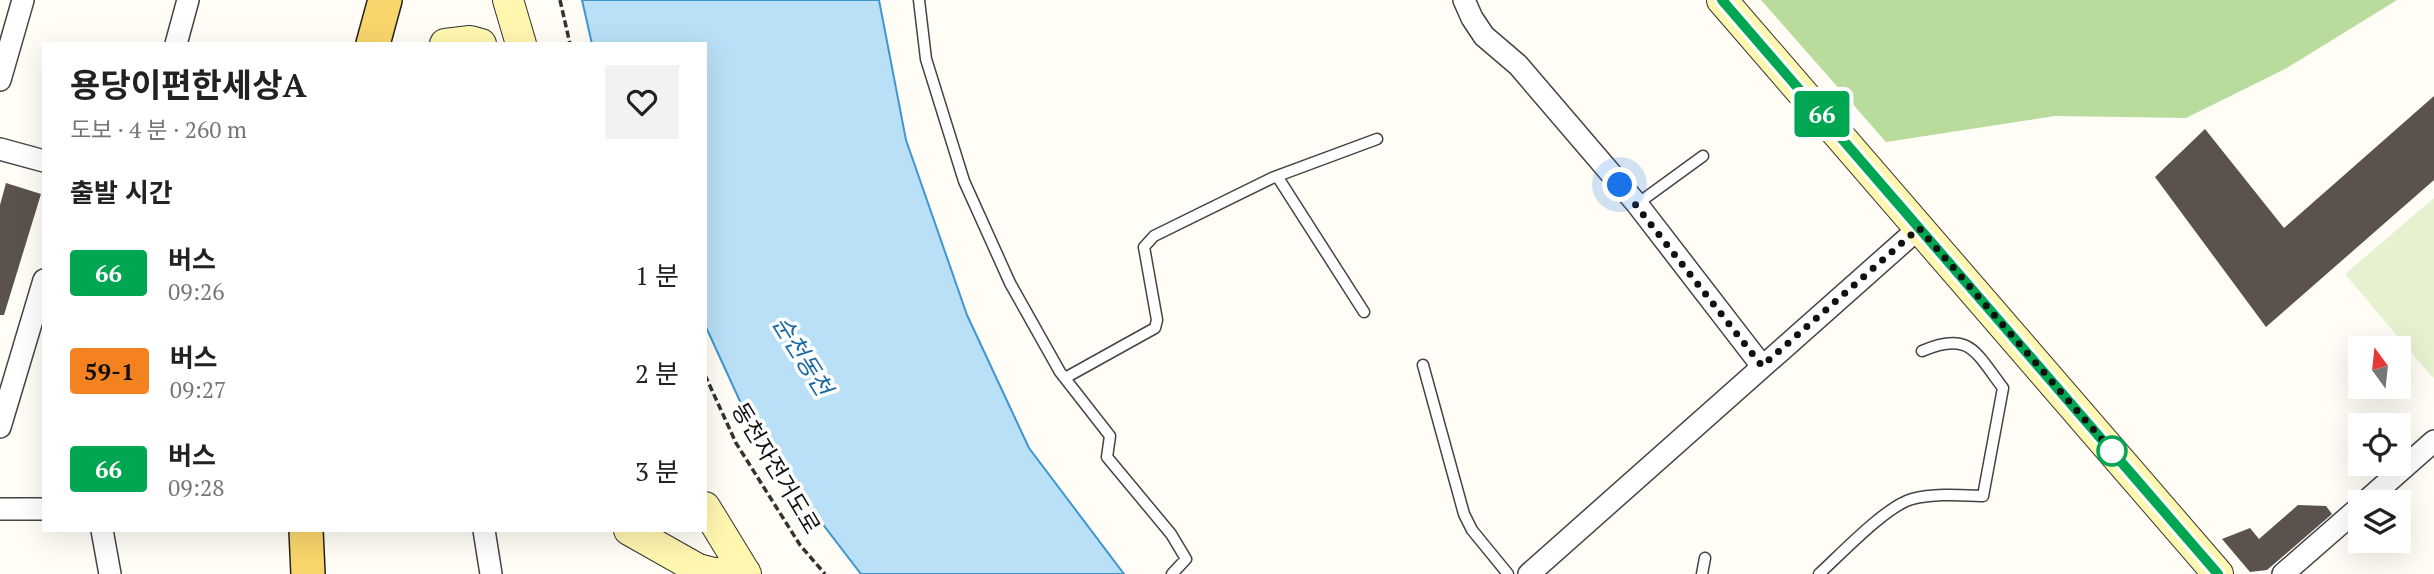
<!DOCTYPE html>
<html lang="ko">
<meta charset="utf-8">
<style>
:root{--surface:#fff;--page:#f2f2f2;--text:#222;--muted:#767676}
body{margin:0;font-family:"PT Serif","Noto Sans KR",serif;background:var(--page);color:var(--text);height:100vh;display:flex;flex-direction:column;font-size:26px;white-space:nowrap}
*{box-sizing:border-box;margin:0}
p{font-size:23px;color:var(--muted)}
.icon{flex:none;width:38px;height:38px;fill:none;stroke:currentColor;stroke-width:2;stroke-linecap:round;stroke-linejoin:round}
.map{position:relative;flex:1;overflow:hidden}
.sheet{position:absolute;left:42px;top:42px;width:665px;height:490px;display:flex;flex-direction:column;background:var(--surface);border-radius:0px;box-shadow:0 7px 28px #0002}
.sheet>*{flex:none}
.badge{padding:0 14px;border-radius:5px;font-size:24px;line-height:46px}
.needle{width:46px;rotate:345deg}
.controls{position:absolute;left:2348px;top:336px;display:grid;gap:14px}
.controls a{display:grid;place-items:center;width:63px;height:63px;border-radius:0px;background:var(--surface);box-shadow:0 7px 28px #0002;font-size:35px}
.you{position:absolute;width:35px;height:35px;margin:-18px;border:5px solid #fff;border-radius:50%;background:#1a73e8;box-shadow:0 0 0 10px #1a73e833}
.map>.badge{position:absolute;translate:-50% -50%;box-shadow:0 0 0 4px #fff}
h2{padding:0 28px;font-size:26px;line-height:63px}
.round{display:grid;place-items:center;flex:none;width:74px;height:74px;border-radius:0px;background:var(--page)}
.overview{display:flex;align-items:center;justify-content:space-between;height:119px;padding:0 28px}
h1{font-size:33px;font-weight:700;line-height:52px}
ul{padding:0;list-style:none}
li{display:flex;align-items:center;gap:21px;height:98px;padding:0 28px}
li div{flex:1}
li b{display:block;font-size:26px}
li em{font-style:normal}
li .badge{min-width:77px;font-weight:700;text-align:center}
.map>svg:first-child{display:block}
.forest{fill:#b9dc9c}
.pitch{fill:#e6f2cf}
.water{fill:#b9e0f7;stroke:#3f96cf;stroke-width:2}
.building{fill:#5a524d}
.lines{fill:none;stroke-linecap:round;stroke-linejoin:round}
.lane-casing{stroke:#444;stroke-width:13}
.street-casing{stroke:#444;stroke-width:24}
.secondary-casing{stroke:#333;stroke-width:32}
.primary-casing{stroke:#222;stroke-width:36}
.path{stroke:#333;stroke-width:3.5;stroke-dasharray:7 3.5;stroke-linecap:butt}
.lane{stroke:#fff;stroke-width:10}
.street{stroke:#fff;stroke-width:21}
.secondary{stroke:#fff6b0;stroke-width:30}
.primary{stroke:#f9d66b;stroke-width:33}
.line-casing{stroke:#fff;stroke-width:16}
.line{stroke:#00a651;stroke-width:10}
.walk{stroke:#111;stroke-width:7;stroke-dasharray:0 12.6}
.stop-dot{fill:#fff;stroke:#00a651;stroke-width:3.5}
.labels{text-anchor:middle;stroke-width:7;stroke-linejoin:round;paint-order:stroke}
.street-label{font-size:23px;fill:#111;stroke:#fff}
.water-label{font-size:24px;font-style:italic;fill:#1768a6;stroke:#fff}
</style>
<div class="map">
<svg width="2434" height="574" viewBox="0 0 2434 574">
<rect width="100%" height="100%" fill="#fffdf5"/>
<path class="forest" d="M1761 0H2397L2285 69 2186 118 2055 116 1886 142Z"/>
<path class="pitch" d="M2434 198V376L2433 378 2345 274Z"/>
<path class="water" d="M582 0H879L906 140 967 315 1029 448 1124 574H861L808 505 744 410 705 325V44H592Z"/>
<path class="building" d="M2434 96V180L2266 327 2155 177 2205 129 2284 228Z
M6 183 41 194 4 315H0V205Z
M2298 505 2326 506 2332 514 2267 570 2250 572 2222 539 2250 528 2259 539Z"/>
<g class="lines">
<g class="lane-casing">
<path id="lane" d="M919 0 926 59 964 181 1010 283 1060 372 1110 436 1107 457 1171 534 1186 559 1172 574
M1277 176 1364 312
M1637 204 1703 156
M1423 365 1464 514 1472 530 1508 574
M1065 378 1155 328 1157 320 1144 247 1154 236 1272 178 1377 139
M1702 574 1705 558
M1819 574C1840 555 1886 506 1912 499 1934 493 1960 495 1983 496L2003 388C1976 353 1970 330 1922 351"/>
</g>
<g class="street-casing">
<path id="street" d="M1464 0 1472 18 1484 36 1518 65 1637 204 1762 366
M176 44 188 0
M0 80 23 0
M0 149 44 161
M0 427 44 280
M2365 502 2434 441
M0 509H44
M102 530 110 574
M484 530 491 574
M1529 574 1919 228
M2283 574 2361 506"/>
</g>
<g class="secondary-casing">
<path id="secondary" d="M508 0 521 44
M1722 0 2218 574
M445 44 470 41 481 44
M705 507 746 574
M629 530 698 569 714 573 745 572"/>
</g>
<g class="primary-casing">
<path id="primary" d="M373 44 385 0
M306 530 308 574"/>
</g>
<path class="path" d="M560 0 570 44
M705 375 736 443 800 545 825 574"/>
<use href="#lane" class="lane"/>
<use href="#street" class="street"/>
<use href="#secondary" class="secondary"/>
<use href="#primary" class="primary"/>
</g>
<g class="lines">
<g class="line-casing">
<path id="line" d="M1722 0 2218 574"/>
</g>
<use href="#line" class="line"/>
<path class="walk" d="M1620 185 1762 366 1919 228 2112 451"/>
</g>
<circle class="stop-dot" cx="2112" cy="451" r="14"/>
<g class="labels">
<g class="street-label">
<text transform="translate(776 468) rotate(59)" y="8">동천자전거도로</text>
</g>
<g class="water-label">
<text transform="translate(802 356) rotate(58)" y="8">순천동천</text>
</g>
</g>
</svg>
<div class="controls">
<a><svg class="needle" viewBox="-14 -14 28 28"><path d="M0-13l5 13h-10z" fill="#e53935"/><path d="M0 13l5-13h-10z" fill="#767676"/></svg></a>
<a><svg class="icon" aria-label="locate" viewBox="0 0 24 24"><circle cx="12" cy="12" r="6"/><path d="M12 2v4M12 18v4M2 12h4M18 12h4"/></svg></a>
<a><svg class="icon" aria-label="layers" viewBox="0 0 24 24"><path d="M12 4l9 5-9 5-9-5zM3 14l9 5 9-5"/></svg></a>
</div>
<div class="you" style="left:1620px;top:185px"></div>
<b class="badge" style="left:1822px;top:114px;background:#00a651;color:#fff">66</b>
<section class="sheet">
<div class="overview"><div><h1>용당이편한세상A</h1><p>도보 · 4 분 · 260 m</p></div><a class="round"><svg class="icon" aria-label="heart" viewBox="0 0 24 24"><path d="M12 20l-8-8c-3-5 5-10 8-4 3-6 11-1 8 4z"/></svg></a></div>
<h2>출발 시간</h2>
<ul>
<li><span class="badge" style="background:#00a651;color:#fff">66</span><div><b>버스</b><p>09:26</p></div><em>1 분</em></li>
<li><span class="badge" style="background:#f58220;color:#111">59-1</span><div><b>버스</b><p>09:27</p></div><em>2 분</em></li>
<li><span class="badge" style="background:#00a651;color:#fff">66</span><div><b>버스</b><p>09:28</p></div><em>3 분</em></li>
</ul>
</section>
</div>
